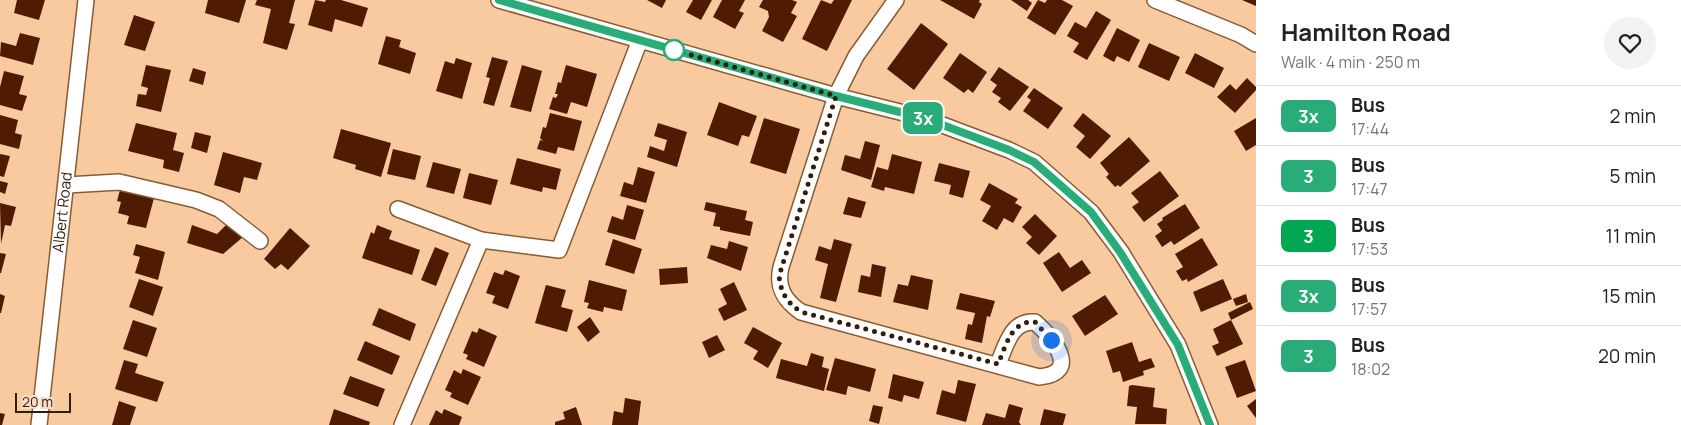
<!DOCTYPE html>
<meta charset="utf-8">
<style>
:root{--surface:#fff;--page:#f2f2f2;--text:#222;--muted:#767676;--line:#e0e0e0}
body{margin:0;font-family:Manrope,sans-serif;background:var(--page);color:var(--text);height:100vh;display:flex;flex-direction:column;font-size:19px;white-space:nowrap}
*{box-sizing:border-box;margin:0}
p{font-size:16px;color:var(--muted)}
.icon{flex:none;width:28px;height:28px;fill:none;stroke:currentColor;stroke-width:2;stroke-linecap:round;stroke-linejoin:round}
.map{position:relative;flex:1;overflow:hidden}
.sheet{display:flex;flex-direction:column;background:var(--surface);width:425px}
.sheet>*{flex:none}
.badge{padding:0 10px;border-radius:8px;font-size:18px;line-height:32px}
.scale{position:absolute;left:15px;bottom:12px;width:56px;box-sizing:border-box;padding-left:5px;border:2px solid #311f0e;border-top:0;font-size:14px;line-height:18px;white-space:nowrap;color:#311f0e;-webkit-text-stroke:4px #f8dbc2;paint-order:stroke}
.you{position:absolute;width:25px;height:25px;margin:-12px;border:4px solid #fff;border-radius:50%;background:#1a73e8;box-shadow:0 0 0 8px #1a73e833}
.map>.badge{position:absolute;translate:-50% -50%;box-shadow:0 0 0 2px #fff}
.round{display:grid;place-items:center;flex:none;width:52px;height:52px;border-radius:26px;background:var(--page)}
.headline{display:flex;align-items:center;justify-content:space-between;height:85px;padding:0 25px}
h1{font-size:24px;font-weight:700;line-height:38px}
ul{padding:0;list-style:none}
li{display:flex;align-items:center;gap:15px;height:60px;padding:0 25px;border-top:1px solid var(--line)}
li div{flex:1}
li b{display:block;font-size:19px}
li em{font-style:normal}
li .badge{min-width:55px;font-weight:700;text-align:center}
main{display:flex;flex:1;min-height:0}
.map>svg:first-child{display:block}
.building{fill:#4f1c03}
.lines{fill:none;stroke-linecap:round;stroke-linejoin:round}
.street-casing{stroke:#865d35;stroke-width:18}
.street{stroke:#fff;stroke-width:15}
.line-casing{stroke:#fff;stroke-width:11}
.line{stroke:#29ac78;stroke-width:8}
.walk{stroke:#311f0e;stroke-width:5;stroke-dasharray:0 9}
.stop-dot{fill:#fff;stroke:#29ac78;stroke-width:2.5}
.labels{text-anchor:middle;stroke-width:5;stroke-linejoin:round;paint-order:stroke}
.street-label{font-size:15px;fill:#311f0e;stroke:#f8dbc2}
</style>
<main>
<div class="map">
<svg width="1256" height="425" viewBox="0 0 1256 425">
<rect width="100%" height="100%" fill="#f9c99f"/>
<path class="building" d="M17 0H45L39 20 14 13Z
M208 0H246L239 23 205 13Z
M257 0H295L289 23 295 24 287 50 263 43 271 9 255 5Z
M315 0 325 2 326 0H341L368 8 362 27 335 19 332 32 308 25Z
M647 0H666L662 8Z
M693 0H712L701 20 686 12Z
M722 0H745L739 11 744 13 735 29 713 17Z
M763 0H792L797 2 791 13 797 16 783 42 762 31 769 17 768 11 759 7Z
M821 0 831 4 834 0H852L827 51 802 39Z
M940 0H980L979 2 982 4 974 19Z
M1011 0H1028L1032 3 1027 11Z
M1038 0 1045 3 1047 0H1062L1073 6 1055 35 1027 18Z
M1242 0H1256V6Z
M1096 11 1111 20 1087 60 1073 52 1079 43 1067 36 1075 22 1086 28Z
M134 15 155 22 145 51 124 45Z
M921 23 948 44 914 90 887 69Z
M1117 28 1140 40 1129 62 1117 56 1114 62 1103 56Z
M20 33 40 38 33 65 0 56 1 42 16 46Z
M386 36 401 40 399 47 416 53 410 74 378 64Z
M1149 43 1180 57 1169 81 1138 67Z
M960 53 987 72 973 93 968 89 964 93 943 78Z
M1195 53 1224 68 1214 88 1185 73Z
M492 57 508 61 494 106 483 103 490 78 486 77Z
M456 58 472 63 462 99 436 91 445 61 454 64Z
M146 65 171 70 161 112 136 106 138 94 146 95 148 88 141 86Z
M522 65 542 71 531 112 510 107Z
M566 65 597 74 587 107 571 102 567 114 549 109 553 97 556 98 558 94H555L558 82 561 83Z
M999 67 1029 87 1010 111 998 102 1001 98 992 92 997 85 990 80Z
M193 68 206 72 203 85 189 81Z
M4 71 24 76 19 94 27 96 22 111 0 105V87Z
M1247 78 1256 87V90L1235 113 1217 97 1230 84 1236 90Z
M1034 88 1063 108 1048 129 1023 111 1031 100 1027 97Z
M719 102 757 116 749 137 742 135 738 146 707 135Z
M550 113 582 121 574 151 558 147 556 154 537 149 540 140 543 141 540 138 543 127 546 128Z
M1083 113 1111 136 1090 159 1076 147 1085 136 1073 126Z
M0 115 18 120 15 133 22 135 19 149 0 144Z
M764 118 800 129 786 174 750 163Z
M1256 118V145L1246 151 1234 131Z
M136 123 177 133 173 150 184 153 179 172 163 168 164 160 128 151Z
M658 123 687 132 677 167 647 157 650 146 664 151 667 140 654 136Z
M341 129 391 143 381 177 355 169 356 165 333 158Z
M195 132 211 136 207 153 191 148Z
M1129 137 1150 161 1120 187 1118 185 1115 187 1106 177 1109 174 1100 163Z
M865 141 880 145 871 180 841 170 845 155 860 159Z
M393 149 421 156 415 180 387 174Z
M223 152 262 163 257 180 244 177 240 193 214 185Z
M0 154 10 156 4 177 0 176Z
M892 154 922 162 914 194 885 187 884 191 871 187 877 167 888 170Z
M517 158 561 169 556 190 543 187 542 192 510 184Z
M433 162 461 169 454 194 426 187Z
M939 163 970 171 963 198 949 194 951 185 934 181Z
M638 167 655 172 646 203 620 196 624 182 633 185Z
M1160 171 1179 196 1144 222 1132 207 1139 202 1131 193Z
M469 173 498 180 491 205 463 198Z
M0 181 8 183 5 194 0 192Z
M989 183 1018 199 1015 203 1022 207 1013 223 1004 218 997 230 982 221 991 206 980 200Z
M120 190 154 198 146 228 127 224 129 216 118 213 121 202 117 201Z
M848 197 866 202 861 218 843 214Z
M706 202 747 211 745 220 753 222 750 236 720 230V227L713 226 716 213 704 210Z
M0 203 16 207 11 226 5 225 1 244Z
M1185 204 1200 228 1174 245 1171 241 1162 247 1155 236 1162 231 1157 224 1163 220 1162 218Z
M627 205 644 210 635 240 607 232 612 216 623 220Z
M1035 214 1057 236 1039 255 1026 243 1032 237 1022 227Z
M230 221 243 237 223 254 187 243 192 225 217 234Z
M377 225 392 231 389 239 420 250 412 275 362 258 371 232 374 234Z
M290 228 310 246 288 270 281 264 275 269 264 259Z
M1202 238 1218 265 1188 282 1187 279 1182 281 1176 271 1183 267 1175 254Z
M613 239 642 249 634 274 605 265Z
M834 239 852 244 836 302 820 298 828 264 815 260 819 246 831 250Z
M729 241 748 247 741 271 707 258 711 245 727 249Z
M136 244 165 252 158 280 135 273 140 257 133 255Z
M435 247 449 253 436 286 421 280Z
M1059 252 1070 268 1082 260 1091 273 1062 292 1043 263Z
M0 253 6 254 1 273H0Z
M872 264 886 267 881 297 858 292 861 275 870 277Z
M687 267 688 283 660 285 659 269Z
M505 270 520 276 508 309 492 303 495 296 486 293 494 272 503 275Z
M911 275 933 280 928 310 893 302 898 284 908 286Z
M139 279 163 287 153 316 129 307Z
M1223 279 1232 299 1201 312 1193 292Z
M589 280 627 290 622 311 604 307 603 312 587 308 589 303 584 302Z
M734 282 747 310 724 321 718 309 727 304 720 289Z
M546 285 566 290 561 307 573 310 567 332 535 323Z
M960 293 995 301 990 317 987 316 982 343 965 339 968 324 972 325 975 313 956 309Z
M0 294 5 296 1 313H0Z
M1246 294 1248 302 1236 306 1233 299Z
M1105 295 1118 314 1085 336 1072 316Z
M1250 302 1253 309 1231 320 1228 313Z
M379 308 416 324 410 341 372 325Z
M590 317 600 332 588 342 577 327Z
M133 320 157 328 147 357 123 349Z
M1231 320 1243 344 1217 356 1212 346 1219 343 1213 329Z
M753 327 782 343 768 368 753 359 758 351 744 343Z
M479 328 497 336 484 367 466 359 468 355 463 353 472 331 477 333Z
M717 335 725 350 709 358 702 342Z
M365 341 400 356 392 375 357 360Z
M1132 342 1139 362 1151 358 1155 367 1143 371 1144 375 1123 382 1120 371 1113 373 1106 351Z
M811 353 824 357 822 367 829 369 824 391 776 378 781 359 807 366Z
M835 358 876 369 870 392 848 386 846 395 826 390Z
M124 360 138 364 135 373 164 382 157 402 115 389Z
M1245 360 1256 391 1237 398 1225 367Z
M463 369 481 377 468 405 450 397 452 393 445 390 454 370 461 374Z
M893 374 924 382 919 399 904 395 902 402 888 398Z
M350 376 385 389 378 407 343 394Z
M958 380 976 384 966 422 936 414 942 390 955 394Z
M1132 385 1155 388 1153 407 1167 409 1166 424H1135L1137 407 1127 406 1129 386Z
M625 398 641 401 638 425H612L614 411 623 413Z
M1256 399V418L1247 406Z
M119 401 136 407 130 425H112Z
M1009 404 1023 408 1019 422 1021 425H982L986 413 1005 418Z
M873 405 883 407 879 424 869 421Z
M576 407 582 425H555V422L565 419 563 412Z
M334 409 370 422 369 425H329Z
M444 409 462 417 459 425H429L436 410 442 414Z
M1044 409 1066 414 1063 425H1040Z
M0 413 5 414 2 425H0Z"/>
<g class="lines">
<g class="street-casing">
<g id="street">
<path d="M499 0 836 96 924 118 1009 150 1034 162 1091 212 1121 252 1178 345 1210 425"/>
<path d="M896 0 856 56 836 96 781 267C776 288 785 301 801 312L1039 377C1082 373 1053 338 1035 322 1011 320 1006 346 998 364"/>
<path d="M1155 0 1241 35 1256 44"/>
<path d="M67 185 119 182 196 200 219 209 260 241"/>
<path d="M398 209 481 240"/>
<path id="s1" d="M39 425 86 0"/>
<path d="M402 425 481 240 559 250 640 40"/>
</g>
</g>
<use href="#street" class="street"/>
</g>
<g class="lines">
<g class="line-casing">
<path id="line" d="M499 0 836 96 924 118 1009 150 1034 162 1091 212 1120 252 1178 345 1210 425"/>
</g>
<use href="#line" class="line"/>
<path class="walk" d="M674 50 836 96 779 276C781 294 787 302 801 312L998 364C1006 346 1011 320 1035 322L1051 340"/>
</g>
<circle class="stop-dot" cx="674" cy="50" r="10"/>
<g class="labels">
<g class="street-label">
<text dy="5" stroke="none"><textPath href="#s1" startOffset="214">Albert Road</textPath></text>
</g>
</g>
</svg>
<div class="scale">20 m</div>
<div class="you" style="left:1051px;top:340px"></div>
<b class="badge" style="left:923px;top:118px;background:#29ac78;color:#fff">3x</b>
</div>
<section class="sheet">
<div class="headline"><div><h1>Hamilton Road</h1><p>Walk · 4 min · 250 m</p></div><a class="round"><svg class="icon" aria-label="heart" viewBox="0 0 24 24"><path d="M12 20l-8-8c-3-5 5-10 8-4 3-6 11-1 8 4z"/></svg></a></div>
<ul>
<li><span class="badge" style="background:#29ac78;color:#fff">3x</span><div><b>Bus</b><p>17:44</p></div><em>2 min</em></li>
<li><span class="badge" style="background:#29ac78;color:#fff">3</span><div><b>Bus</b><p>17:47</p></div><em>5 min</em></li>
<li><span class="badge" style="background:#00a651;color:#fff">3</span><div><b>Bus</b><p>17:53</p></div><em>11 min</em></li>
<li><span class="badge" style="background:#29ac78;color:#fff">3x</span><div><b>Bus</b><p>17:57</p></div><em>15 min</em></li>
<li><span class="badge" style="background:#29ac78;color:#fff">3</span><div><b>Bus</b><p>18:02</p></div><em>20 min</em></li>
</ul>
</section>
</main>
